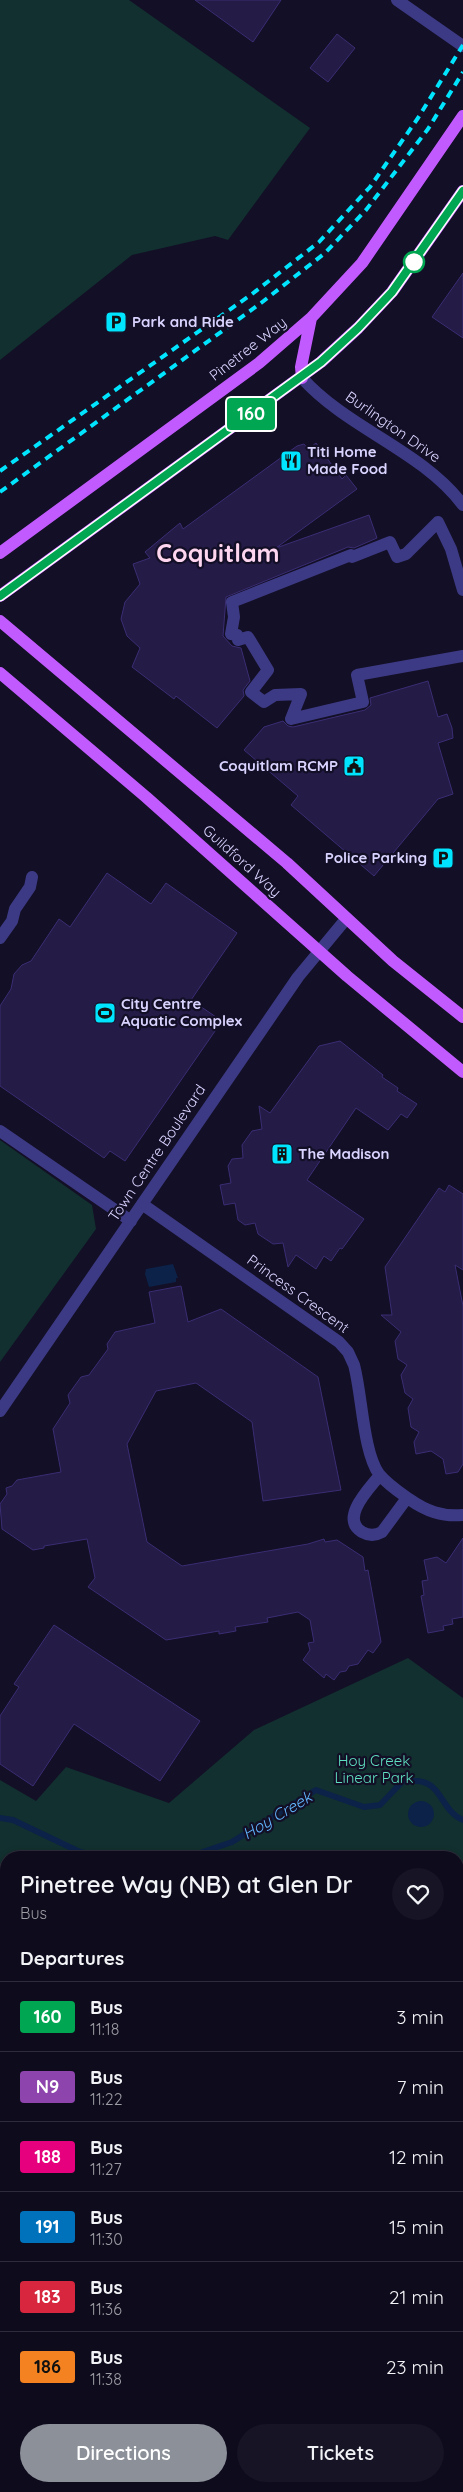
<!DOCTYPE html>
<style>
:root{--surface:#0e0b1c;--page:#171425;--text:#f1f3f6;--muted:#9b9ba3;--line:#2e2b3b;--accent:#8c9099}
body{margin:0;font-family:Quicksand,sans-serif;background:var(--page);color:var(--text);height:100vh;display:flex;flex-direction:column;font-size:19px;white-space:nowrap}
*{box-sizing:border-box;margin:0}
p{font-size:16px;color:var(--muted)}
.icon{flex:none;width:28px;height:28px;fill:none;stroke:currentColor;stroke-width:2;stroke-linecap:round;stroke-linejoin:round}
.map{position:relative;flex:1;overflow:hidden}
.panel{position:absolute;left:0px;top:1851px;width:464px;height:641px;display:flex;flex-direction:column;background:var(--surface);border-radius:20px 20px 0 0;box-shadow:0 2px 8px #0003,0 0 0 1px var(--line)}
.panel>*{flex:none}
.badge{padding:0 10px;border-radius:4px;font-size:18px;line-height:32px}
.map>.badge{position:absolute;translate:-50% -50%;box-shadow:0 0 0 2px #fff}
h2{padding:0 20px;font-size:19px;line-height:45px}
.round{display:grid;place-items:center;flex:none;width:52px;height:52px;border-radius:26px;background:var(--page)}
.overview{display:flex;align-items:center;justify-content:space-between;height:85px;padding:0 20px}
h1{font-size:24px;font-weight:600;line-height:38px}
.primary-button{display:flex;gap:10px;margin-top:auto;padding:10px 20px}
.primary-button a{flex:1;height:58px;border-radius:30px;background:var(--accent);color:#fff;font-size:20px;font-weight:600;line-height:58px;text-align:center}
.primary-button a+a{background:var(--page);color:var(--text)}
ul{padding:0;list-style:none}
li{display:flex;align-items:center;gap:15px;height:70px;padding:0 20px;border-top:1px solid var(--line)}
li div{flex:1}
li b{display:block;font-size:19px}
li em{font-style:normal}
li .badge{min-width:55px;font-weight:700;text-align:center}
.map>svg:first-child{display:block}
.green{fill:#12302f}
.water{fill:#0c2248}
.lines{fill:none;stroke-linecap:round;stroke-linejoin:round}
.stream{stroke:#0c2248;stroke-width:6}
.building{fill:#241b47;stroke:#3b2d73}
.minor{stroke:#3d3a85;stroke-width:12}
.major{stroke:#c25bff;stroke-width:12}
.rail{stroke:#00e5ff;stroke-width:4;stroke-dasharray:8 6;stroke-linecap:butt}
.line-casing{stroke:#fff;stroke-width:11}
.line{stroke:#00a651;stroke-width:8}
.stop-dot{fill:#fff;stroke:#00a651;stroke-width:2.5}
.labels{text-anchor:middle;stroke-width:4.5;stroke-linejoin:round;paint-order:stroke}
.poi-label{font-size:15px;font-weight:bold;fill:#d9d4ff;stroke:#130f26;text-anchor:start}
.street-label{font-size:15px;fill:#d9d4ff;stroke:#130f26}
.park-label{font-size:15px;fill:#5fe0c0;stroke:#130f26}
.water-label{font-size:16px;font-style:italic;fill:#62b6ff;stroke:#130f26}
.town-label{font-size:25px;font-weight:bold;fill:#ffd6f0;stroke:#130f26}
</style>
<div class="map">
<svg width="463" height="2492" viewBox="0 0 463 2492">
<rect width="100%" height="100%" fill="#130f26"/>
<path class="green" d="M0 0H129L310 128 228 240 215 236 132 255 0 360Z
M0 1140 92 1205 96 1229 0 1362Z
M408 1658 463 1698V2014L458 2020V1858H6V2219H0V1780L36 1801 66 1767 169 1803 254 1730Z
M0 2222H6V2377H0Z
M458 2312 463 2315V2362L458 2359Z"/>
<path class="water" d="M173 1264 178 1278H176V1282L149 1287 145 1274 146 1269Z
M408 1814a13 13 0 1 1 26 0a13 13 0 1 1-26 0Z"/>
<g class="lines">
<path class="stream" d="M0 1818 13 1820 80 1852 105 1858
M185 1858 232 1842 316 1790 364 1807 380 1805 403 1781C409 1782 417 1780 423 1782 442 1787 443 1812 463 1820"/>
</g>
<path class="building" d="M195 0H281L253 42Z
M337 34 355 48 328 82 310 68Z
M463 273V338L432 317Z
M316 443 342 479 346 475 357 489 276 548 369 515 377 538 354 548 348 547 226 597 223 636 232 646 241 648 250 681 243 690 244 696 217 728 176 696 174 699 132 667 140 648 127 636 121 619 125 602 140 584 133 564 150 558 145 552 180 523 183 529 297 446 304 444 308 449Z
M428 681 438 717 447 714 452 728 453 738 438 743 453 794 438 799 374 876 291 805 298 796 244 750 264 727 283 721 288 726 293 727 365 710 371 705 370 698Z
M107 873 151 904 166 883 237 933 191 1000 222 1021 125 1161 110 1151 104 1158 0 1086V1006L11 989 14 974 22 965 31 961 59 919 70 927Z
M340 1041 383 1075 382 1077 398 1088 397 1091 417 1104 407 1118 401 1114 388 1130 356 1108 307 1180 364 1219 342 1249 340 1248 331 1261 324 1256 316 1269 296 1255 288 1267 283 1243 273 1244 258 1234 255 1223 245 1225 238 1220 235 1203 224 1205 220 1185 231 1183 228 1166 232 1159 243 1158 242 1145 252 1131 262 1129 259 1106 270 1113 319 1046Z
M449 1185 463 1194V1270L455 1265 463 1306V1464L458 1472 446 1474 443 1459 431 1451 416 1454 414 1442 419 1432 411 1427 408 1408 413 1399 405 1393 401 1375 407 1365 398 1359 395 1341 401 1332 381 1315H392L385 1267 439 1188 445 1192Z
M181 1286 188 1322 221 1309 318 1377 341 1490 263 1501 252 1422 196 1383 156 1391 127 1444 147 1542 182 1566 308 1544 324 1539 325 1542 337 1540 363 1557 365 1571 368 1570 381 1642 373 1653 368 1650 358 1664 349 1666 346 1671 340 1672 334 1680 326 1674 324 1678 303 1660 310 1650 308 1643 314 1642 310 1620 298 1612 267 1618 268 1622 235 1627 236 1631 219 1634V1631L166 1640 88 1587 95 1578 87 1539 44 1546V1548L33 1550 2 1529 0 1504 7 1494 6 1488 12 1486 17 1480 61 1472 53 1429 70 1403 68 1395 81 1377 89 1375 108 1349 107 1344 115 1332 155 1323 149 1292Z
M463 1538V1617L452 1619 453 1624 443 1626 444 1630 428 1633 421 1596 424 1595 422 1581 428 1580 424 1560 437 1557 446 1563Z
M54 1625 200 1721 160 1781 74 1724 33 1786 0 1764V1716L19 1687 14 1684Z"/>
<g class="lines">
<path class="minor" d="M397 0 463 46
M302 378C348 429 421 450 463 505
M463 590 451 549 438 522 406 554 397 557 390 542 352 557 351 555 232 602 234 617 231 634 237 635 238 640 248 637 268 670 251 692 264 702 275 695 301 694 291 719 363 702 357 675 463 656
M0 938 12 921 15 909 30 887 32 877
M0 1131 131 1221
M142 1204 339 1342 348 1352 354 1365C362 1394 363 1452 379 1474 387 1484 399 1492 409 1499 426 1511 442 1517 463 1515
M0 1411 298 977 346 919
M380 1475C370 1488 339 1518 362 1532 369 1536 375 1536 382 1532L407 1498
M0 2423H6"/>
<path class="major" d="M302 378 301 367 311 318
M0 553 259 363 311 318 362 263 463 116
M0 596 321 362 358 328 392 292 463 191
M0 621 287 863 393 961 463 1017
M0 673 146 797 347 976 463 1072"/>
<path class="rail" d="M0 471 252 294 319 242 370 187 418 118 463 45
M0 492 261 303 325 253 366 210 428 129 463 72"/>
</g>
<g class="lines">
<g class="line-casing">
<path id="line" d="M0 596 321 362 358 328 392 292 463 191"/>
</g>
<use href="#line" class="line"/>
</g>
<defs>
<g id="parking-square" transform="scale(1.125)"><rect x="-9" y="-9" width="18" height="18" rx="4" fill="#00e5ff" stroke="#130f26"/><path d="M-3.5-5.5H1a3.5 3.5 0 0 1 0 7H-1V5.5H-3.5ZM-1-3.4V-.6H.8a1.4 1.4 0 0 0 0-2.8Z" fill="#111"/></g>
<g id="restaurant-square" transform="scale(1.125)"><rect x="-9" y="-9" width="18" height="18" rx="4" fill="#00e5ff" stroke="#130f26"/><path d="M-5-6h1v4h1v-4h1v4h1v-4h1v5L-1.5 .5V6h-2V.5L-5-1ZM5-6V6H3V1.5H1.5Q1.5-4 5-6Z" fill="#111"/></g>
<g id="civic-square" transform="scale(1.125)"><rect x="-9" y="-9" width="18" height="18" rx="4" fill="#00e5ff" stroke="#130f26"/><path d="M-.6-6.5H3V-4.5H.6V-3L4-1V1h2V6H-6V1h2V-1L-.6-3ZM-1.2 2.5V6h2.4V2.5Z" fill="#111"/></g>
<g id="stadium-square" transform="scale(1.125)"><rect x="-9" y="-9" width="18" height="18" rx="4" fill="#00e5ff" stroke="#130f26"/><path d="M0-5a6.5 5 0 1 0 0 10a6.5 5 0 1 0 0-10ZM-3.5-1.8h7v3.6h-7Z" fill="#111"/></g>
<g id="building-square" transform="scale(1.125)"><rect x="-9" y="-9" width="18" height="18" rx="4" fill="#00e5ff" stroke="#130f26"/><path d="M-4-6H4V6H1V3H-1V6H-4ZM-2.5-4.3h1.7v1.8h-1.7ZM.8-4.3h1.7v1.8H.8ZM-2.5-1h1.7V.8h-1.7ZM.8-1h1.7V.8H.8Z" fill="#111"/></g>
</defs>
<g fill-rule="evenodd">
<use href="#parking-square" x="116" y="322"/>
<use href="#restaurant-square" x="291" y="461"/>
<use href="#civic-square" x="354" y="766"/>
<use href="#parking-square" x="443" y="858"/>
<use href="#stadium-square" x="105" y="1013"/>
<use href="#building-square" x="282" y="1154"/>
</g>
<circle class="stop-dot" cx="414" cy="262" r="10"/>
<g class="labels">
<g class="poi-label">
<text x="132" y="327">Park and Ride</text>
<text x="307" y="457">Titi Home<tspan x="307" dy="17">Made Food</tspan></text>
<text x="338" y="771" text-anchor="end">Coquitlam RCMP</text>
<text x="427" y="863" text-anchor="end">Police Parking</text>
<text x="121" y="1009">City Centre<tspan x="121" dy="17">Aquatic Complex</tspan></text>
<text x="298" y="1159">The Madison</text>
</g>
<g class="street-label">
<text transform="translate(248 349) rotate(-38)" y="5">Pinetree Way</text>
<text transform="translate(393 427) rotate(35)" y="5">Burlington Drive</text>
<text transform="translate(242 861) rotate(42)" y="5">Guildford Way</text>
<text transform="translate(157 1153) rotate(-56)" y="5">Town Centre Boulevard</text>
<text transform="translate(298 1294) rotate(36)" y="5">Princess Crescent</text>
</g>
<g class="park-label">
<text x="374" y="1766">Hoy Creek<tspan x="374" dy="17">Linear Park</tspan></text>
</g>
<g class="water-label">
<text transform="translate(277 1815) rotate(-31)" y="6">Hoy Creek</text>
</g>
<g class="town-label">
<text x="218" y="562">Coquitlam</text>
</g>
</g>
</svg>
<b class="badge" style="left:251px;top:414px;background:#00a651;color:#fff">160</b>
<section class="panel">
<div class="overview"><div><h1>Pinetree Way (NB) at Glen Dr</h1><p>Bus</p></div><a class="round"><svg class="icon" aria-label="heart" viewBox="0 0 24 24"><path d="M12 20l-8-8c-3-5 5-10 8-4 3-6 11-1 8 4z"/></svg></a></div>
<h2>Departures</h2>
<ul>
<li><span class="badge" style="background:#00a651;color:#fff">160</span><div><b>Bus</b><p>11:18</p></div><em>3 min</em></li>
<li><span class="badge" style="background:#8e44ad;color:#fff">N9</span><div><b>Bus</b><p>11:22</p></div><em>7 min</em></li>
<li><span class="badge" style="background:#e6007e;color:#fff">188</span><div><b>Bus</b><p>11:27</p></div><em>12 min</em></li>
<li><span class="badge" style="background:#0072bc;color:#fff">191</span><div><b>Bus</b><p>11:30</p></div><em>15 min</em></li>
<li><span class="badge" style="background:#d7263d;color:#fff">183</span><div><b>Bus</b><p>11:36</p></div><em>21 min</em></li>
<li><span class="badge" style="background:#f58220;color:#111">186</span><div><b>Bus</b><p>11:38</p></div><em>23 min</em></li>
</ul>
<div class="primary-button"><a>Directions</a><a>Tickets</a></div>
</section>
</div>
